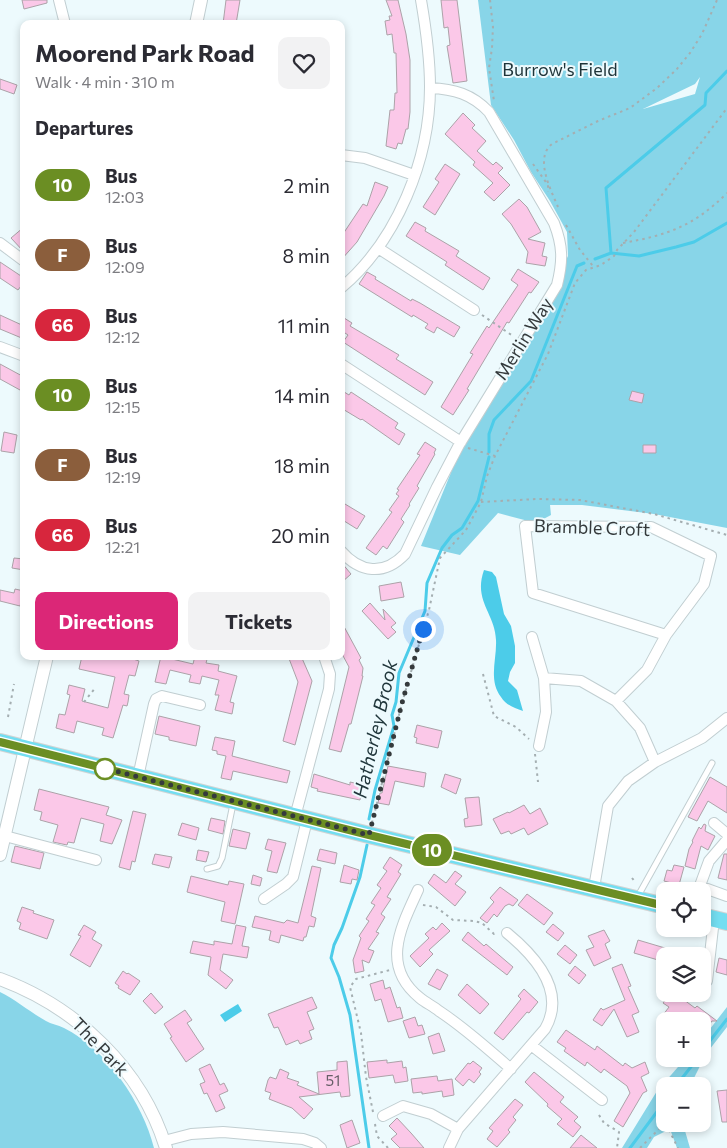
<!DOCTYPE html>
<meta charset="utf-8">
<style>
:root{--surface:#fff;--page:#f2f2f3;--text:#2b2b33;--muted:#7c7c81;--accent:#db2777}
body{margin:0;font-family:Commissioner,sans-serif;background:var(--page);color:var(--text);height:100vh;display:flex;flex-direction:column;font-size:19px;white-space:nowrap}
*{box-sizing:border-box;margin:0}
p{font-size:16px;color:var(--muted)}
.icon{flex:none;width:28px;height:28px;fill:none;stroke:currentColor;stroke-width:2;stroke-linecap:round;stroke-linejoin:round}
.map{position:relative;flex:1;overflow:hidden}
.sheet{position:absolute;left:20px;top:20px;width:325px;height:640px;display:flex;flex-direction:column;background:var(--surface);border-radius:10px;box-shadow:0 2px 8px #0003}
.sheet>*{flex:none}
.badge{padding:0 10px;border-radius:16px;font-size:18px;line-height:32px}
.controls{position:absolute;left:656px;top:882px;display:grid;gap:10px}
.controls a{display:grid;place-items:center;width:55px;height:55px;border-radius:10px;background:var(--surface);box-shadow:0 2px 8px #0003;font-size:25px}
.you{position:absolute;width:25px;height:25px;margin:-12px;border:4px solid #fff;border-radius:50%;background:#1a73e8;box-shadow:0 0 0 8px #1a73e833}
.map>.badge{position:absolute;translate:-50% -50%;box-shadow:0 0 0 2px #fff}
h2{padding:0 15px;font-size:19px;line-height:45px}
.round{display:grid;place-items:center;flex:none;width:52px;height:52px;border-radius:10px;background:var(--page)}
.overview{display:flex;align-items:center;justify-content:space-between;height:85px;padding:0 15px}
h1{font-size:24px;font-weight:700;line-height:38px}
.primary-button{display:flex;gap:10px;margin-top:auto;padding:10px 15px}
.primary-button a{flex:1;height:58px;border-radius:10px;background:var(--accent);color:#fff;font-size:20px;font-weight:700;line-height:58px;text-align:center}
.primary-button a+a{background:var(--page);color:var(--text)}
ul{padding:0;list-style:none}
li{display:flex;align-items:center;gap:15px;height:70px;padding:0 15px}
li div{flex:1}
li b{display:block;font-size:19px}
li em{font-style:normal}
li .badge{min-width:55px;font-weight:700;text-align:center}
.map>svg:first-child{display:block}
.green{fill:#88d5e8;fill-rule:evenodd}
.water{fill:#4ccce9}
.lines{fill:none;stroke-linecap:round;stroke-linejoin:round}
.stream{stroke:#4ccce9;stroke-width:3}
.building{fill:#fbc8e8;stroke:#aca2a8}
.service-casing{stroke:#c1ced1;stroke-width:7}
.minor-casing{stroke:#c1ced1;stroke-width:12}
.tertiary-casing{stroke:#c1ced1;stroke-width:14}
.primary-casing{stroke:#d3d4d4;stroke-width:18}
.path{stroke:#a4aeb1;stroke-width:2;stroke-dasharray:2.5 4;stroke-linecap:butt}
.service{stroke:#fff;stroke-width:5}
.minor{stroke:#fff;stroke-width:10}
.tertiary{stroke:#fff;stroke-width:12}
.primary{stroke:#73def1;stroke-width:16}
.line-casing{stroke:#fff;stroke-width:11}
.line{stroke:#6b8e23;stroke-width:8}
.walk{stroke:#353a3c;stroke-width:5;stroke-dasharray:0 9}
.stop-dot{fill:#fff;stroke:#6b8e23;stroke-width:2.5}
.labels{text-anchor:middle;stroke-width:4;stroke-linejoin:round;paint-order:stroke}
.number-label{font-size:15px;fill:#665e67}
.park-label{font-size:18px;fill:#1e3439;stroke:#edfafd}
.street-label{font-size:18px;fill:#353a3c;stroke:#edfafd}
.water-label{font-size:19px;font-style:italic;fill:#21373c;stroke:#edfafd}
</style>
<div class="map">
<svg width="727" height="1148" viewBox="0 0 727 1148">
<rect width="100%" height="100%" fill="#edfafd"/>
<path class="green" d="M478 0H727V528L654 514 582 505H550L551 515 536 523 498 513 460 555 421 546 459 453 500 383 506 380 568 256 567 232 550 201 531 172 514 140 491 105ZM700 77 695 94 643 109 695 84Z
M0 992C16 1000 30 1012 46 1021 51 1024 58 1025 64 1028 106 1049 143 1103 154 1148H0Z
M727 1007V1027L706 1054 690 1086H665V1124H683L690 1148H677L670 1129 654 1137 647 1148H622L657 1091 685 1059H702L703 1038Z"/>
<path class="water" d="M484 570 492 572 496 577 504 614 511 626 515 646V663L510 672 508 681 517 690 523 711C514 708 506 705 501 697 488 680 497 659 496 640 495 613 473 601 484 570Z
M238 1004 242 1011 225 1022 220 1015Z"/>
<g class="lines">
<path class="stream" d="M611 253 639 256 676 247 694 242 727 223
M595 259 611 253 606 188 705 105 706 93 727 71
M489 452V434L494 420 531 381 577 266 584 263
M369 819 375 790 394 726 392 715 396 702 399 673 425 611 427 583 442 548 452 535 462 528 478 501 489 457
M367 845 360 877 342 928 334 945 331 958 339 977 350 1015 369 1148
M702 1051 727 1019
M676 1086 697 1059
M630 1148 665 1101"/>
</g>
<path class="building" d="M22 0H47V3L24 9Z
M226 0H240L236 24H223Z
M386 0H398L406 34 410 60V112L408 129H406L402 144 398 143 396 149 386 146 390 110H394L395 93H397L396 53H394L392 34 387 35 385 21 390 20 389 16H392Z
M441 0H457L467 81 453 83 447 46 450 45 448 27 444 28Z
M0 79 17 85 14 94 0 89Z
M463 113 475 125 472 128 486 141 477 151 493 165 496 162 503 168 498 173 510 185 494 201 484 192 493 183 473 165 475 162 445 134Z
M445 164 460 174 435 215 423 207 439 182 435 179Z
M375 182 388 187 384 196 357 242 341 260V237L363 204 367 206Z
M519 199 527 207 541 232 528 239 545 243 542 256 547 257 545 266 526 263 528 252 511 224 502 214Z
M415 222 426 228 425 231 459 251 456 256 490 278 483 290 445 265 447 262 406 236Z
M24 227V252L11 238Z
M0 262 24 278V282L18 290 0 278Z
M518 269 539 282 531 293 529 292 509 323 507 322 467 389 469 390 453 415 441 407 473 354 470 353 487 326 489 328 518 285 511 280Z
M367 272 376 277 375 279 411 301 412 299 420 303 460 327 454 337 437 327 434 333 425 328 428 324 413 315 412 317 359 284Z
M0 315 24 326V339L0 329Z
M341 316 352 323 350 326 399 355 396 359 433 382 425 395 343 342 348 335 345 333 341 339Z
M0 364 24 377V382L20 390 0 379Z
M341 390 349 395 351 392 398 423 395 428 405 434 399 445 362 419 361 420 341 408Z
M632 391 644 394 642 403 629 400Z
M4 432 17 435 14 453 1 451Z
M425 442 436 449 434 453 435 454 417 486 419 488 409 504 410 505 401 519 404 522 387 549 383 546 376 555 366 548 392 512 389 510 399 496 396 494 399 490 397 489 420 455 417 454Z
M643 445H656V453H643Z
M345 504 365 516 357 529 341 519V509Z
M14 558 24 559V570L12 568Z
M341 562 351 574 341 583Z
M401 582 404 597 381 601 379 586Z
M15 589 24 591 20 606 0 601V590L14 593Z
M370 603 385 620 383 609 396 623 391 627 396 632 388 639 362 611Z
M341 621 361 658 359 660 363 668 362 676H363L351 724H349L341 752 329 749 349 667 341 652Z
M82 656H110L121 659V656H134L133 659 139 661 135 676 129 675 124 694 129 695 128 702 127 706 123 705 113 738 102 735 104 728 77 721 74 733 56 728 59 714 65 715 70 695 67 694 69 685 85 689 82 701 108 708 115 677 79 669Z
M161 656H173L172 659 193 664 195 656H208L206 663 219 665 218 671 237 676 230 702 234 703 232 714 215 710 219 695H215L219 680 202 676 200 684 189 682 191 675 170 670 166 684 155 682Z
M288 656H301L312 681 295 745 283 741 298 682Z
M159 716 200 726 196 746 169 740V737L155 734Z
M417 725 442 731 438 748 416 743 417 738 414 737Z
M215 737 235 741 232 756 290 771 287 783 233 771 231 780 221 778 226 756 217 754V751L212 750Z
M388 766 426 773 424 787 395 781 389 805 378 803 380 793H382Z
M314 774 350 785V782L363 785 360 800 317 791 318 789 311 787Z
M445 774 461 779 456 794 441 787Z
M710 777 727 787V813L708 801 697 821 688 817Z
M39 789 109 807 106 815 122 820 112 844 100 841 104 824 81 818 74 843 68 842 67 845 53 842 58 825 40 820 42 812 34 810Z
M479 797 482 825 465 827 464 819 468 818 465 798Z
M524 805 530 814 540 808 548 824 528 835 524 828 511 834 509 831 501 834 493 819 508 812 509 813Z
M133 811 146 814 135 862 132 861 130 870 119 867Z
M211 818 225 821 223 834 208 830Z
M182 823 199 828 196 840 178 835Z
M704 824 706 825 705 831 715 836 708 850 701 846 695 869 685 866 689 849 693 842 692 841 699 827 701 829Z
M233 829 250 833 246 849 229 846Z
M268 839 286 843 277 873 267 871 272 851 265 849Z
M15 846 44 853 40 869 11 862Z
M320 849 337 853 335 864 317 860Z
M198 850 209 852 206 862 196 860Z
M155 854 172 857 169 868 152 864Z
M724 854H727V880L718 878Z
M390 857 402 865 398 872 401 874 387 897 391 899 381 914 385 917 376 932 379 933 368 949 374 951 369 963 362 960 364 971 355 973 353 960 361 938 359 936 369 921 366 919 375 905 371 903 381 888 377 885 387 871 383 868Z
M344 865 359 870 357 880 352 879 351 884 340 882Z
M674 865 684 867 679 885 664 881 667 870 672 871Z
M312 866 321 868 311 916 316 918 314 927 309 926 306 937H304L303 941 281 935 279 943 269 940 271 931 252 927 255 916 284 923 287 920 298 923Z
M455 871 462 876 455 884 466 892 455 906 428 883 434 874 446 883Z
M253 875 262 878 260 886 251 884Z
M191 876 228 885 229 881 244 884 235 924 221 921 225 902 187 892Z
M500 887 518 900 513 906 509 904 505 906 497 917 494 914 487 923 480 918 494 902 490 898Z
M527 894 553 913 544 925 518 905Z
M22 907 34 911 33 913 54 920 47 939 19 929 21 923 17 921Z
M442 923 450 931 429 950 433 954 420 967 410 956 429 938 425 934 433 927 436 930Z
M553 924 564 933 558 941 546 932Z
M84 925 96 932 92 939 102 945 90 967 70 955 81 936 78 935Z
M236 925 246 927 242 946 249 947 247 958 223 954 220 970 233 980 226 989 208 975 211 957 190 953 193 941 214 945V941L232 944Z
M604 930 610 941 605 944 611 958 594 966 586 950 594 947 588 936Z
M468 932 484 946 486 944 513 967 507 975 462 940Z
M638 940 665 948 685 956H665V962L634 953Z
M565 945 577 955 570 964 557 954Z
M719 958 727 960V975L716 972Z
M622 964 631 986 628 987 639 1012 632 1015 639 1032 627 1037 614 1009 602 1026 593 1020 601 1008 603 1010 625 1000 612 968Z
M575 966 586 975 579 984 568 975Z
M437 969 448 975 440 990 428 984Z
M123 971 127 974 128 973 140 981 130 995 118 988 119 986 115 983Z
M383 980 385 989 390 987 397 1008 400 1007 403 1018 388 1022 381 999 375 1001 370 984Z
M467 984 489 1004 480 1014 458 995Z
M524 989 538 1002 529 1013 527 1012 503 1040 494 1033 521 999 518 996Z
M151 993 163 1007 155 1014 143 1001Z
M670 994H676L695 1008 697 1006 717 1021H712L702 1034V1021H671L663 1015 669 1007 663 1003Z
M312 997 317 1008 307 1012 314 1029 309 1031 312 1039 300 1044 298 1040 286 1045 278 1027 274 1028 268 1014Z
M185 1010 192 1020 187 1023 204 1049 186 1062 170 1038 172 1037 164 1024Z
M415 1017 418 1026 422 1025 425 1034 409 1038 403 1021Z
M566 1030 595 1050 597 1046 623 1066 625 1063 632 1068 645 1062 649 1073 641 1077 647 1091 643 1093 623 1127 614 1121 630 1093 627 1086 604 1069 601 1073 587 1062 585 1066 564 1051 566 1048 557 1042Z
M439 1033 445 1051 433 1054 428 1037Z
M387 1060V1063L402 1061 403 1068 406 1067 408 1081 395 1083 393 1075 369 1078 367 1062Z
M347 1061 350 1096 341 1097 340 1092 299 1097 313 1109 304 1119 292 1108 269 1099 271 1093 265 1091 268 1080 270 1077 276 1079 280 1069 289 1073 287 1078 299 1082 297 1085 319 1094 317 1072 337 1070V1062Z
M473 1061 482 1068 479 1072 481 1074 474 1083 469 1079 463 1086 455 1079 468 1063 470 1064Z
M210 1064 220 1085 224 1083 228 1091 219 1095 225 1108 216 1112 207 1093 204 1094 200 1084 205 1082 199 1069Z
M534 1072 564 1097 560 1102 578 1117 574 1121 581 1127 573 1137 557 1124 562 1119 547 1106 548 1104 525 1082Z
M437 1076 438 1081 452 1079 454 1095 443 1097 442 1091 422 1094V1092L413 1093 411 1079Z
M727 1090V1122H722L717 1091Z
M515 1099 523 1105 513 1117 516 1120 508 1130 510 1132 497 1147 487 1139 493 1131 489 1128Z
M397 1118 411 1133 424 1148H400L391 1139 397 1134 389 1126Z
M352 1120 360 1143 347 1148 340 1125Z
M581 1135 597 1148H570Z"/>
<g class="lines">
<g class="service-casing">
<path id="service" d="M207 869 218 866 222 858 233 804
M638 896 712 763"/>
</g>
<g class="minor-casing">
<path id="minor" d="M59 0 65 24
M341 155 365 158 414 175
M0 243 24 261
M378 248 474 310
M341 288C397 241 430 159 430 87 430 58 426 29 421 0
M0 347 24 356
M341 364 461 442
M341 551C360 573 384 576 405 554L437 487 459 445 557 285C563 261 563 246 554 223L489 112C472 94 454 89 430 88
M532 637 544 678 546 712 539 746
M544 678 581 681 616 701 640 728 655 762
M616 701 647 670 666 635 704 584 711 556 651 527 525 526 533 593 666 635
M138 777 154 704 156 699 162 696 200 705
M295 817 329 689 330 674 324 656
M714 823 727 834
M5 836 96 860
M699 886 727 896
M594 888 608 806 628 781 655 762 702 738 727 718
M418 890C401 927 380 966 420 998 426 1003 433 1006 439 1011 465 1028 488 1049 511 1069
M698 891 709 861 727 840
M264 899 286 884 293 877 307 820
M707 981 714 919
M531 1045 602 1100
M383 1116 403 1106 431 1114 458 1129
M164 1141 191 1134 223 1132 303 1139 315 1143 321 1148
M449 1148 458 1129 545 1029C567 991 535 956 507 933"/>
</g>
<g class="tertiary-casing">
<path id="tertiary" d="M196 24 201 0
M0 855 47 656
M0 979C76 1007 142 1069 166 1148"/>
</g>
<g class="primary-casing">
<path id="primary" d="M0 742 369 835 665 906
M702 916 727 922"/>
</g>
<path class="path" d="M490 0 493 27 492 48 489 68 494 101
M533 164 548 185V192
M558 207C551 190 534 158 552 144L598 121 630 108 657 88 676 70 690 53 702 34 717 0
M566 225 580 250 593 266
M623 243C668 235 694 226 727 193
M482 315 513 336
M468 448 495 456
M481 502 537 499 580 500 654 514 727 535
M483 674 494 716 516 727 529 739
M84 702 96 687
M8 717 14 684
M535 754 538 782
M372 823 402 703 429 610 440 558 466 530 481 502 487 476 495 456 548 354 575 283 586 270 601 265 614 256 617 250 634 232 727 108
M632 878 636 883
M423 905 436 907 453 920 474 921 482 923 494 934 497 933
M373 1112 366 1077 361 1033 350 987 356 979 390 970
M599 1115 604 1123 619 1132 617 1148
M375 1124 377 1136 388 1148
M666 1124 678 1148
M640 1148 665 1123"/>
<use href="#service" class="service"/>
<use href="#minor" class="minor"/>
<use href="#tertiary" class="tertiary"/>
<use href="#primary" class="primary"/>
</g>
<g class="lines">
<g class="line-casing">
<path id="line" d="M0 742 369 835 665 906"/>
</g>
<use href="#line" class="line"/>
<path class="walk" d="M105 769 103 768 369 835 402 703 423 629"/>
</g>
<circle class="stop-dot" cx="105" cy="769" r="10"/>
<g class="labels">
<g class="number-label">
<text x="333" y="1086">51</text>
</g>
<g class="park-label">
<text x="560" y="76">Burrow's Field</text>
</g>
<g class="street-label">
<text transform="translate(524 339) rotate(-58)" y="6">Merlin Way</text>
<text transform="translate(592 528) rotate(2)" y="6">Bramble Croft</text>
<text transform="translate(100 1047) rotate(46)" y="6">The Park</text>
</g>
<g class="water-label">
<text transform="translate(375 729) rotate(-77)" y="7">Hatherley Brook</text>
</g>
</g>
</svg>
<div class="controls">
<a><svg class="icon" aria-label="locate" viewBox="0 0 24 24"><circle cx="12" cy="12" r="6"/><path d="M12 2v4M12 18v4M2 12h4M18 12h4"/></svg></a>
<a><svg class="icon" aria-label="layers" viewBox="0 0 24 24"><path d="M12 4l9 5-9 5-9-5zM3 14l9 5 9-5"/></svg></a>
<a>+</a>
<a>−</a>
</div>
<div class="you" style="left:423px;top:629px"></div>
<b class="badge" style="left:432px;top:850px;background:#6b8e23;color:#fff">10</b>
<section class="sheet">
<div class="overview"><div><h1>Moorend Park Road</h1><p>Walk · 4 min · 310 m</p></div><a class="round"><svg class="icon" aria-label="heart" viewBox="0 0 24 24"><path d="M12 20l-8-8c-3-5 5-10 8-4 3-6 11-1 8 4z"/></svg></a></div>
<h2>Departures</h2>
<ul>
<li><span class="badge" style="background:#6b8e23;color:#fff">10</span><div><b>Bus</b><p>12:03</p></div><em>2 min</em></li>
<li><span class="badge" style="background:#8b5e3c;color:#fff">F</span><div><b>Bus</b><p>12:09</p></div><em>8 min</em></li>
<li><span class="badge" style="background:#d7263d;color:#fff">66</span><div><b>Bus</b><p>12:12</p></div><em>11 min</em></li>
<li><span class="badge" style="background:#6b8e23;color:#fff">10</span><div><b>Bus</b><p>12:15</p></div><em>14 min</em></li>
<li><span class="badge" style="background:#8b5e3c;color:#fff">F</span><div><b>Bus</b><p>12:19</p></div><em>18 min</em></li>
<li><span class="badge" style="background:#d7263d;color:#fff">66</span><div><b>Bus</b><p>12:21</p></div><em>20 min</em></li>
</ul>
<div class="primary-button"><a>Directions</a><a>Tickets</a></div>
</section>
</div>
